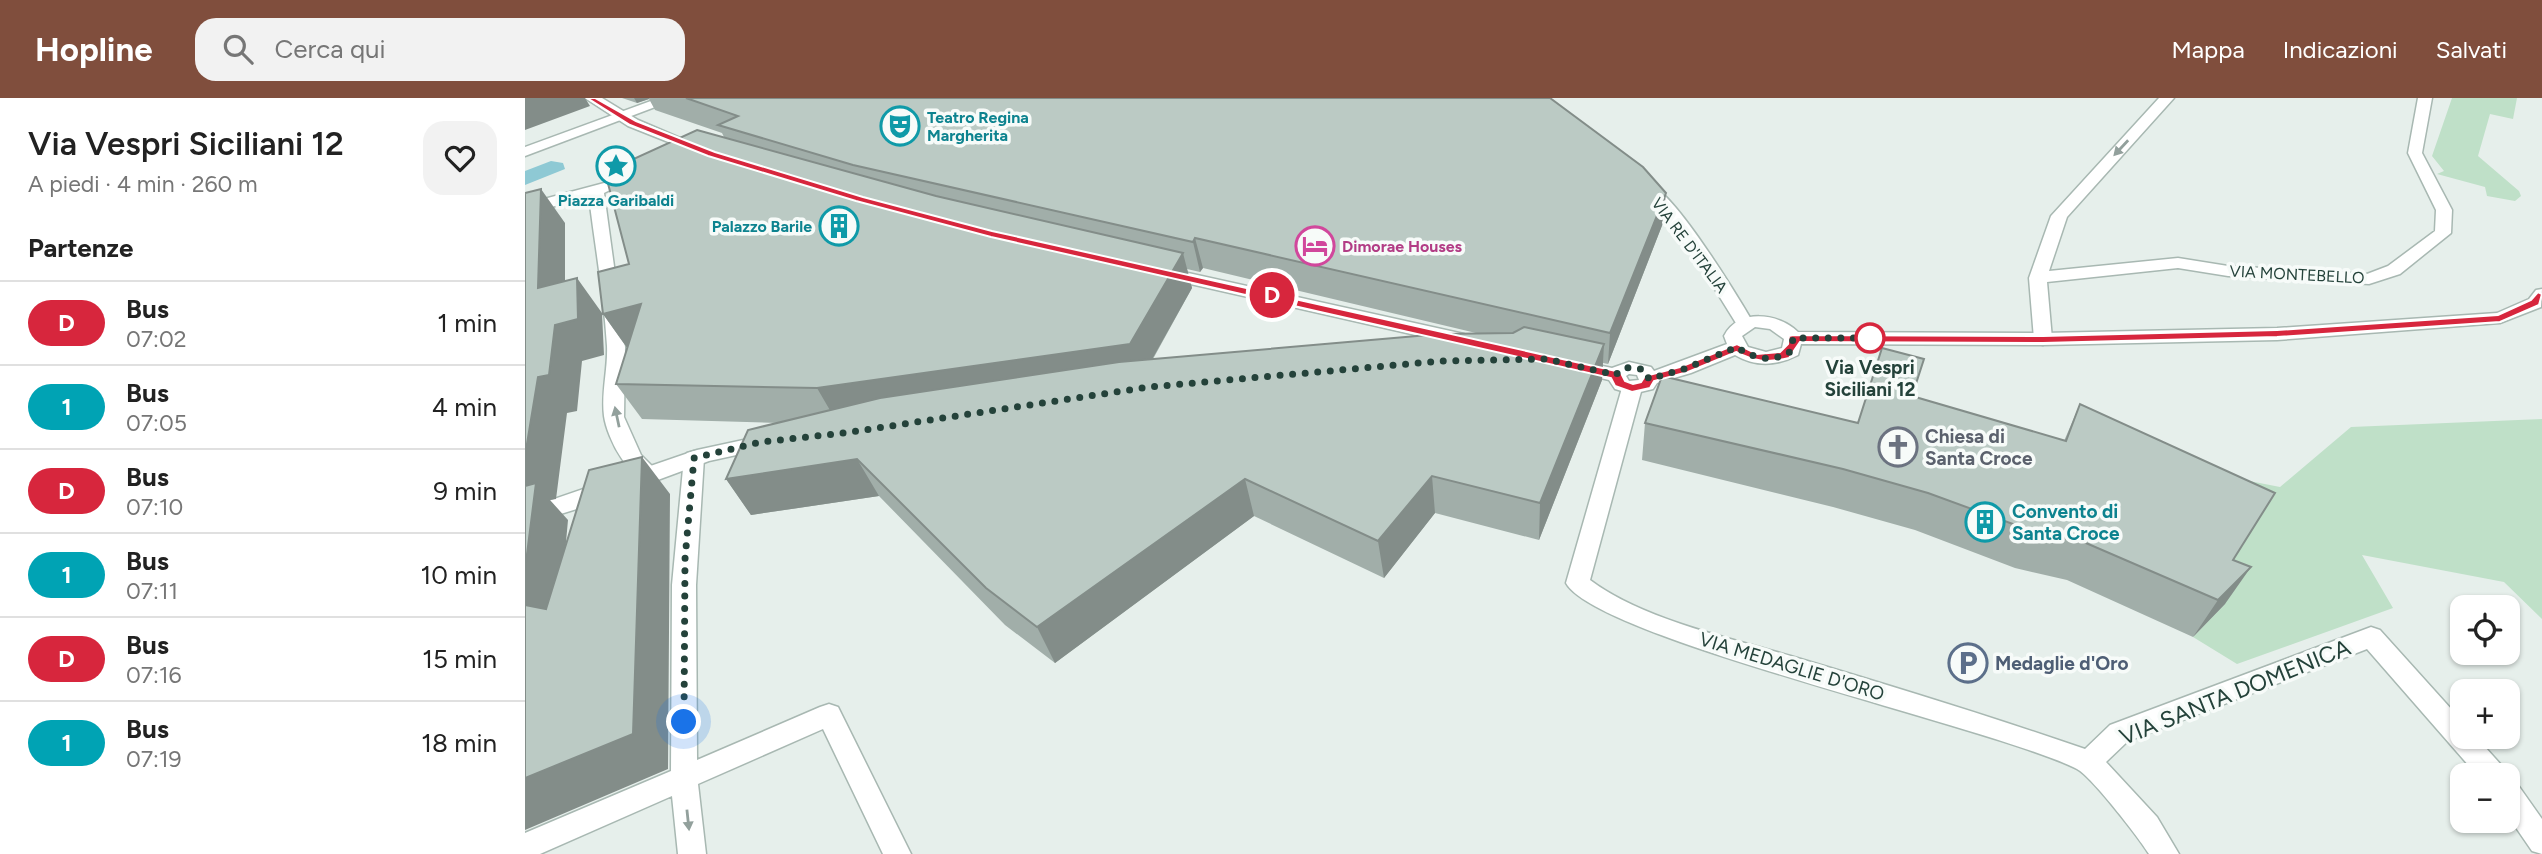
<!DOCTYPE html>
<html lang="it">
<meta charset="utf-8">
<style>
:root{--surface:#fff;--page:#f2f2f2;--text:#222;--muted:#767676;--line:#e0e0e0;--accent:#804e3d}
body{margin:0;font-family:Figtree,sans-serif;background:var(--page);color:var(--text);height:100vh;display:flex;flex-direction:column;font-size:26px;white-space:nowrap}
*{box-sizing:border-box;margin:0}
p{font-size:23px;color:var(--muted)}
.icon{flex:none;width:38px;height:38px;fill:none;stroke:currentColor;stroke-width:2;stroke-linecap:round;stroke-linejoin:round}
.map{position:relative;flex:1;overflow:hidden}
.panel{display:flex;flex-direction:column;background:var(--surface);width:525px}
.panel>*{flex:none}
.badge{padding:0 14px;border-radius:23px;font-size:24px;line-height:46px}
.controls{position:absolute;left:1925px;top:497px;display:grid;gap:14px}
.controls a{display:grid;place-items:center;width:70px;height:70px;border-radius:14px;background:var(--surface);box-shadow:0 2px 5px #0004;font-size:35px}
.you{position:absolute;width:35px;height:35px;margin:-18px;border:5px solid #fff;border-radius:50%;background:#1a73e8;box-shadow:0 0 0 10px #1a73e833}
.map>.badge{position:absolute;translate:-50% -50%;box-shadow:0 0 0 4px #fff}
h2{padding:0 28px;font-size:26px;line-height:63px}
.round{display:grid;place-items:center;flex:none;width:74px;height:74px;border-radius:21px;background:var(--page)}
.headline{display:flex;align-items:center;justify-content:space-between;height:119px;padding:0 28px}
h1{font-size:33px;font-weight:600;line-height:52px}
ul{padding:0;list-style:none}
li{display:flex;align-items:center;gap:21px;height:84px;padding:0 28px;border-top:2px solid var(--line)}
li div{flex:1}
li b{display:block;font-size:26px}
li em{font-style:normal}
li .badge{min-width:77px;font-weight:700;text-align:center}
header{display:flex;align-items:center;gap:42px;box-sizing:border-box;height:98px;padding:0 35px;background:var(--accent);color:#fff}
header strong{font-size:33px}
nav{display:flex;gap:38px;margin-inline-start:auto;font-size:24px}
.search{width:490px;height:63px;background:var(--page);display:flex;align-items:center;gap:18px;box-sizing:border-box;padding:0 24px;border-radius:21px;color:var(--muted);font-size:26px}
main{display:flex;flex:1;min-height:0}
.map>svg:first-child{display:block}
.green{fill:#bfe0c8}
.water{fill:#8ec9d4}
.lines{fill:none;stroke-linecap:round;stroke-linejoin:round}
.pedestrian-casing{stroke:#a8b8b2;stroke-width:3}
.minor-casing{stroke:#a8b8b2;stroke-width:3}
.tertiary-casing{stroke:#a8b8b2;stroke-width:3}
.pedestrian{fill:#fff;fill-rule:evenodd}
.minor{fill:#fff;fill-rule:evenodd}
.tertiary{fill:#fff;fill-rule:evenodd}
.wall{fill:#a1aea9;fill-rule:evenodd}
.shaded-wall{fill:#838d89}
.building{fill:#bbcac4;stroke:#838d89;stroke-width:2}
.oneway{fill:#92a09c}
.line{fill:#d7263d;stroke:#fff;stroke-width:2}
.walk{stroke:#24423a;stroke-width:7;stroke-dasharray:0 12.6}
.stop-dot{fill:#fff;stroke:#d7263d;stroke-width:3.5}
.labels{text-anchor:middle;stroke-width:7;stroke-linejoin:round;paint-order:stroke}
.far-culture-label{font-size:16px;font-weight:bold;fill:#0d838f;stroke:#f7fbf9;text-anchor:start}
.far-street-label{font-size:16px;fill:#24423a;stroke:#f7fbf9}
.far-hotel-label{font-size:16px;font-weight:bold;fill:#b23c85;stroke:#f7fbf9;text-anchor:start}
.stop-label{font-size:19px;font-weight:bold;fill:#24423a;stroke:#f7fbf9}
.worship-label{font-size:19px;font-weight:bold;fill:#5b616d;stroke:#f7fbf9;text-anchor:start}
.culture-label{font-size:19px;font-weight:bold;fill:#0d838f;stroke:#f7fbf9;text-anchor:start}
.service-label{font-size:19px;font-weight:bold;fill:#4e5e75;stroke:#f7fbf9;text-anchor:start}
.street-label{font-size:19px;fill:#24423a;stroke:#f7fbf9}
.near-street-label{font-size:23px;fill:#24423a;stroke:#f7fbf9}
</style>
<header>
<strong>Hopline</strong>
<div class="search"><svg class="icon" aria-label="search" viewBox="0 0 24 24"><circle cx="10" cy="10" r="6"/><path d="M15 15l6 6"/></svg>Cerca qui</div>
<nav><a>Mappa</a><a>Indicazioni</a><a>Salvati</a></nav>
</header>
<main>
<section class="panel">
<div class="headline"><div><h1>Via Vespri Siciliani 12</h1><p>A piedi · 4 min · 260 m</p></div><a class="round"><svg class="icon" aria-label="heart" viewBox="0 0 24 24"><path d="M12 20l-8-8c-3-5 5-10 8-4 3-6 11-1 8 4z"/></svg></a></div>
<h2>Partenze</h2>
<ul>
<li><span class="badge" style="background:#d7263d;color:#fff">D</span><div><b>Bus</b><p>07:02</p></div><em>1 min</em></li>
<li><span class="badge" style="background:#00a3b4;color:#fff">1</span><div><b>Bus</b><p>07:05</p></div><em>4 min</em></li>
<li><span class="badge" style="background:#d7263d;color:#fff">D</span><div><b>Bus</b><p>07:10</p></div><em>9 min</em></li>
<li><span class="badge" style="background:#00a3b4;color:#fff">1</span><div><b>Bus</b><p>07:11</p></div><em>10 min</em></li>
<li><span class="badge" style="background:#d7263d;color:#fff">D</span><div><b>Bus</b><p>07:16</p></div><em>15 min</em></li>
<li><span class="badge" style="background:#00a3b4;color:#fff">1</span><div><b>Bus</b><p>07:19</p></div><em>18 min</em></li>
</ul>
</section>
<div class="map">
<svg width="2017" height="756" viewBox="0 0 2017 756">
<rect width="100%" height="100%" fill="#e6efeb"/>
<path class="green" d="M1927 0H1992L1988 21 1965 16 1953 58 1994 93 1996 98 1990 103 1962 98 1960 89 1912 76 1919 73 1907 58Z
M2017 321V521L1979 484 1837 457 1868 510 1712 566 1668 539 1700 506 1633 365 1755 389 1826 329Z"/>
<path class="water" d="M26 63 38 65 40 71 0 87V73Z"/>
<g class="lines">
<g class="pedestrian-casing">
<path id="pedestrian" d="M134 0H154L0 58V49Z"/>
</g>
<g class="minor-casing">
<path id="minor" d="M1634 0H1649L1542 119 1524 173 1653 160 1703 168 1842 176 1863 168 1910 133 1911 112 1883 55 1893 0H1907L1897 55 1927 112 1926 135 1875 176 1844 186 1703 178 1653 170 1522 184 1527 241 1518 247 1512 245 1509 241 1504 180 1526 118Z
M83 84 91 89 79 95 100 249 99 319 116 357 135 376 132 381C106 389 82 340 79 318 76 295 83 271 82 248 79 198 70 148 64 99L0 116V106Z
M1121 84C1148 91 1213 199 1229 226L1226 230H1214L1168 156 1113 89Z
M1107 284 1114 286 1117 290 1065 482C1118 522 1206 540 1269 559 1367 588 1464 618 1560 651L1585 627 1846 529 1855 532 1937 623V639H1951L1978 669 1982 677H1952L1842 551 1603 643 1581 664 1632 719 1654 756H1624C1614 740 1567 679 1552 671 1469 629 1072 541 1041 485L1097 290 1100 286Z
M169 353 176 355 179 360 171 487 172 662 295 609 304 606 313 609 386 756H358L298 631 173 686 181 756H153L147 698 15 756H0V735L146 673 147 487 159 360 162 355Z
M1983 684 1993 687 2017 721V756L2007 753 1983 718Z"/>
</g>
<g class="tertiary-casing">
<path id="tertiary" d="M60 0H77L113 22 183 52 181 55H171L103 28Z
M636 169 939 236 948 242 939 248 630 178 627 174 630 170Z
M2017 191 2016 209 1975 225 1752 242 1518 247 1276 246 1273 257C1252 268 1230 269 1210 257L1166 275 1132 285 1128 291 1107 296 1090 291 1084 282 1042 272 1040 268 1049 262 1087 270 1104 264 1126 269 1129 273 1202 246 1199 238C1213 210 1254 215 1273 234L1518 235 1752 230 1972 215 2004 201 2011 192ZM1230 229 1245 231 1259 241 1257 250 1241 254 1223 249 1217 238ZM1104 276 1112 277 1114 282 1104 283 1101 278Z
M241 337 248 339 251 344 248 349 184 363 68 406 0 427V411L172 352Z"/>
</g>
<use href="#pedestrian" class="pedestrian"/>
<use href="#minor" class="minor"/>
<use href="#tertiary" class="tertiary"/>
</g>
<path class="wall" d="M97 0H1025L1138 125 1083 266 1078 265 1077 282 1014 442 910 415 859 480 729 418 530 565 480 527 354 398 226 417 201 381 254 325 117 321 91 286 102 250 78 216 104 166 199 39 197 35 130 12 124 1 112 5ZM678 170 951 235 628 261 667 190 662 171 675 174Z
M1387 298 1539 343 1555 306 1708 462 1700 506 1668 539 1542 482 1490 470 1390 432 1308 409 1117 362 1120 325H1333Z"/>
<path class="shaded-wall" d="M0 0H60L65 8 0 32Z
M109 0H124V1L112 5Z
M16 91 40 125V225L52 180 77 215 79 257 57 263 52 313 42 315 31 401 25 402 43 422 32 543 0 510V358Z
M1141 95 1138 125 1083 266 1085 235Z
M670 140 678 170 675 174 668 144Z
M658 155 667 190 616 281 313 326 292 290Z
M116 206 103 251 78 216Z
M1079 246 1077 282 1014 442 1015 405Z
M117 359 145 396 143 671 0 732V680Z
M332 361 354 398 226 417 201 381Z
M907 378 910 415 859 480 853 443Z
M720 381 729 418 530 565 512 529Z
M1726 469 1700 506 1668 539 1693 502Z"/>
<path class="building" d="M161 0H1025L1118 69 1141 95 1085 235 670 140 668 144 328 67 193 27 213 18Z
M172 32 411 98 658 155 605 246 292 290 91 286 116 206 78 216 73 174 104 166 80 74Z
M16 91 13 190 52 180 53 221 30 227 24 277 13 279 0 358V95Z
M999 229 1079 246 1015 405 907 378 853 443 720 381 512 529 461 490 332 361 201 381 223 332 355 300 594 264 915 236 988 235Z
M1357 250 1399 261 1387 298 1541 343 1555 306 1750 395 1708 462 1726 469 1693 502 1561 445 1507 433 1403 395 1318 371 1120 325 1137 278 1333 325Z
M117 359 108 636 0 680V507L21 511 64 372Z
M11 385 0 472V388Z"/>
<defs><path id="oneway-solid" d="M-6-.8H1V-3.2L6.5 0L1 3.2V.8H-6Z" transform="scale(1.75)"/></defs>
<g class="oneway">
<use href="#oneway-solid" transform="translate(1596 50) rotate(133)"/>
<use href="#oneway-solid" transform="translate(92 319) rotate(-102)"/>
<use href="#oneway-solid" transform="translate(163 722) rotate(84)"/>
</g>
<path class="line" d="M62 0H70L111 23 190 54 338 99 467 133 1091 273 1096 275 1100 283 1108 286 1116 284 1120 278 1155 269 1212 246 1232 256 1255 254 1263 246 1264 238 1268 237 1518 238 1752 232 1973 217 2006 202 2013 194 2017 196 2014 207 1975 224 1752 239 1518 245 1275 244 1264 260C1243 265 1230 264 1211 254L1163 274 1129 283 1125 290 1107 294 1090 288 1086 280 466 139 331 103 183 58 105 27Z"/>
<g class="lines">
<path class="walk" d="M159 624 160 461 169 360 236 344 319 335 624 289 917 263 1021 261 1091 277C1098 267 1109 269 1119 272L1124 281 1159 271 1212 249C1228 261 1249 265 1266 253L1268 240H1345"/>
</g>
<defs>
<g id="theatre-ring" transform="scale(2.0125)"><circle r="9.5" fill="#f7fbf9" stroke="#0f9aa8" stroke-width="1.5"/><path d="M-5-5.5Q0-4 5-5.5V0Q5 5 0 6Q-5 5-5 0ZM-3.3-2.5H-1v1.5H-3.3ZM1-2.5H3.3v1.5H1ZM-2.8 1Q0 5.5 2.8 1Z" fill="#0f9aa8"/></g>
<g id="sight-ring" transform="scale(2.0125)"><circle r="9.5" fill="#f7fbf9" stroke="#0f9aa8" stroke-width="1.5"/><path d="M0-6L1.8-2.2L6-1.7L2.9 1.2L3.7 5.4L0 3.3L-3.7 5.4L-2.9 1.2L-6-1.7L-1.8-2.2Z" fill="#0f9aa8"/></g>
<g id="building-ring" transform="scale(2.0125)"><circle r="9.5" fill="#f7fbf9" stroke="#0f9aa8" stroke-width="1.5"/><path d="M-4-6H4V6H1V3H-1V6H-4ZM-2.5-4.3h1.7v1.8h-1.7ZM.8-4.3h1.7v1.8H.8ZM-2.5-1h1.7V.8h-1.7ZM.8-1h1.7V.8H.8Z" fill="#0f9aa8"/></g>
<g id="hotel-ring" transform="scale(2.0125)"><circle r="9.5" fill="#f7fbf9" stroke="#d1479c" stroke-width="1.5"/><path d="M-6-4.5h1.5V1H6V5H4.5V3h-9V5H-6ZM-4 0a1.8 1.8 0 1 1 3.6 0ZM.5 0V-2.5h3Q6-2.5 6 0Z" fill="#d1479c"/></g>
<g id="church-ring" transform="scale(2.0125)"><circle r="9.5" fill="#f7fbf9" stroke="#6b7280" stroke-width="1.5"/><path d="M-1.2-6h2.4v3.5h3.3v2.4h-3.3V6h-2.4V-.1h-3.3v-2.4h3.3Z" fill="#6b7280"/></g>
<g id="parking-ring" transform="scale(2.0125)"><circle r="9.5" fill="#f7fbf9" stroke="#5c6f8a" stroke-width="1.5"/><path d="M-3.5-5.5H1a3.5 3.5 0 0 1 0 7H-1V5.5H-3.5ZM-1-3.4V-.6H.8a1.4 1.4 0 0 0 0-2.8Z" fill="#5c6f8a"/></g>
</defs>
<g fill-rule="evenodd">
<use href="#theatre-ring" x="375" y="28"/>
<use href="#sight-ring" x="91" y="68"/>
<use href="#building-ring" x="314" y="128"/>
<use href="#hotel-ring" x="790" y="148"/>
<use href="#church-ring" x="1373" y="349"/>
<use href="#building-ring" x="1460" y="424"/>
<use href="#parking-ring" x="1443" y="565"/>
</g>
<circle class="stop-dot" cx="1345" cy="240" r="14"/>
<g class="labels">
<g class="far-culture-label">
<text x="402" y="25">Teatro Regina<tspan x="402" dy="18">Margherita</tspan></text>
<text x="91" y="108" text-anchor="middle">Piazza Garibaldi</text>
<text x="287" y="134" text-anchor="end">Palazzo Barile</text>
</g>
<g class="far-street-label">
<text transform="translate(1165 147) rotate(53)" y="6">VIA RE D'ITALIA</text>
<text transform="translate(1772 176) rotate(3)" y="6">VIA MONTEBELLO</text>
</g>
<g class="far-hotel-label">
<text x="817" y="154">Dimorae Houses</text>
</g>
<g class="stop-label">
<text x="1345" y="276">Via Vespri<tspan x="1345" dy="22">Siciliani 12</tspan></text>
</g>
<g class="worship-label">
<text x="1400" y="345">Chiesa di<tspan x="1400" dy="22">Santa Croce</tspan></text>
</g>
<g class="culture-label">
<text x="1487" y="420">Convento di<tspan x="1487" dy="22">Santa Croce</tspan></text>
</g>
<g class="service-label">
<text x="1470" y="572">Medaglie d'Oro</text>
</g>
<g class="street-label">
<text transform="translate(1267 568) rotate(17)" y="7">VIA MEDAGLIE D'ORO</text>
</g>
<g class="near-street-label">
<text transform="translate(1710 594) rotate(-22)" y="8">VIA SANTA DOMENICA</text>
</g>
</g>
</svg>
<div class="controls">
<a><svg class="icon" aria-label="locate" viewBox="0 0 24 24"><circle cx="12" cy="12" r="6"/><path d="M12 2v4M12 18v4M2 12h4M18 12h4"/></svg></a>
<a>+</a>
<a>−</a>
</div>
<div class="you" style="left:159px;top:624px"></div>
<b class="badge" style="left:747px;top:197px;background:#d7263d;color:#fff">D</b>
</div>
</main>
